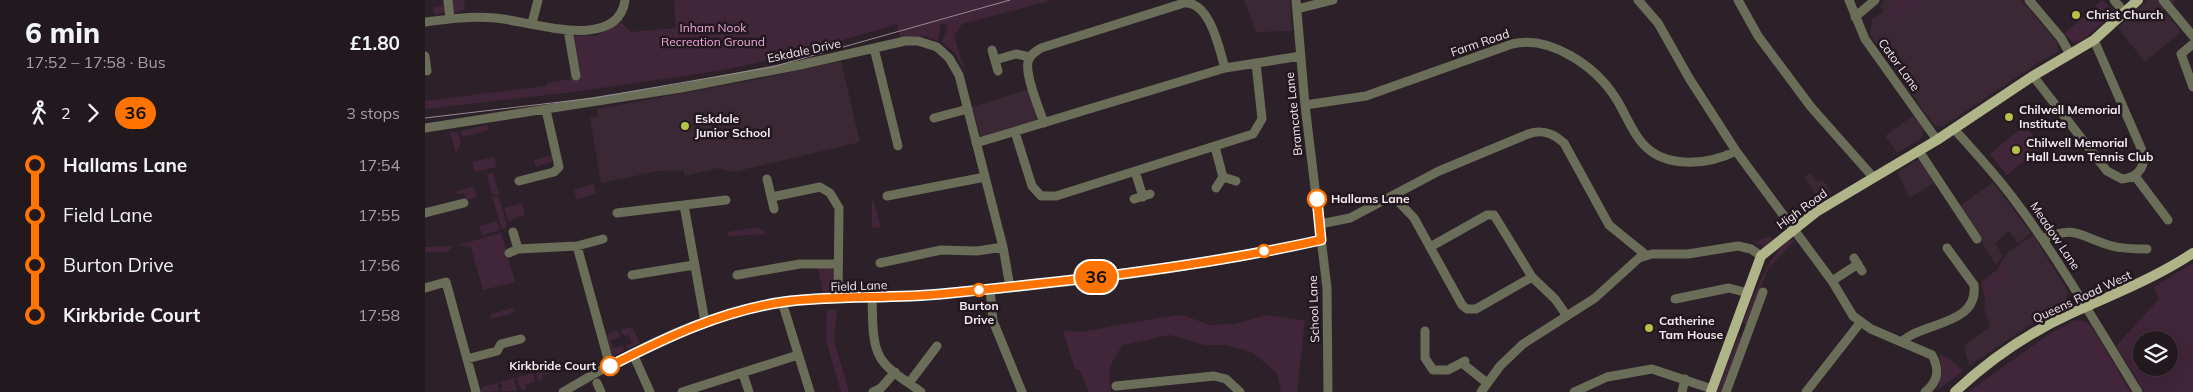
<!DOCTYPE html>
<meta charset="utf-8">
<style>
:root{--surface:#22191f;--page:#2e262c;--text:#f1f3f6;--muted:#a2a0a4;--line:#3f383d}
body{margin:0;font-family:Mulish,sans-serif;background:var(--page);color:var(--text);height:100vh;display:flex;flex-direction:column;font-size:19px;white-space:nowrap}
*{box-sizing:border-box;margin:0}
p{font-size:16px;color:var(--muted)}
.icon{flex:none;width:28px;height:28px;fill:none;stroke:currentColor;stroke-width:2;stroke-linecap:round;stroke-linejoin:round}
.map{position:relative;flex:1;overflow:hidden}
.panel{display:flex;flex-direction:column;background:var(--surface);width:425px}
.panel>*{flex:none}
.badge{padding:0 10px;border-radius:16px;font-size:18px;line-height:32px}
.tools{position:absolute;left:1708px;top:331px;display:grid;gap:10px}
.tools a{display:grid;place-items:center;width:45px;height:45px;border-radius:50%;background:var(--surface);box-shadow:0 5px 20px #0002,0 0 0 1px var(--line);font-size:25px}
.map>.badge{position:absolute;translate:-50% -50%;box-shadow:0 0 0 2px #fff}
.legs{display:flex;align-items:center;gap:8px;height:55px;padding:0 25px;font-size:16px}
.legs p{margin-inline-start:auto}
.head{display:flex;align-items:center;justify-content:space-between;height:85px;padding:0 25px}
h1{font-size:28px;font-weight:800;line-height:38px}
ul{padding:0 25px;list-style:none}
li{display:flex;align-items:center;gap:18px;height:50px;font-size:19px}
li i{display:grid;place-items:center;width:8px;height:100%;margin:0 6px;background:currentColor}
li i::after{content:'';width:12px;height:12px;margin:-6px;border:4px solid;border-radius:50%;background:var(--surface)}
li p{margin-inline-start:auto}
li:first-child i{background:linear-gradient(#0000 50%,currentColor 0)}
li:last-child i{background:linear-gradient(currentColor 50%,#0000 0)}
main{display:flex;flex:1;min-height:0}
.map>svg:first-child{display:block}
.built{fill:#3a2935}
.green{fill:#412539;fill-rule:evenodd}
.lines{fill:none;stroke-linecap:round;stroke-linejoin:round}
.minor{stroke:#6a6d57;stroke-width:9}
.major{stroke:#afb588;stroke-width:10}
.tram{stroke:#968c92;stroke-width:1}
.line-1-casing{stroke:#fff;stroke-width:11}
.line-1{stroke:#ff7300;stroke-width:8}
.poi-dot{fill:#b7c148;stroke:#23181f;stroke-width:2}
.stop-1-dot{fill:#fff;stroke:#ff7300;stroke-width:2.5}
.labels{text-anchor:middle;stroke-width:5;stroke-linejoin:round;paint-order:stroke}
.poi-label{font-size:12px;font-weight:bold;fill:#f2eaef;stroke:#23181f;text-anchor:start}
.park-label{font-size:12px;fill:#eea7d8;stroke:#23181f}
.street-label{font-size:12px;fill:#f2eaef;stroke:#23181f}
.stop-label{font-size:12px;font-weight:bold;fill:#f2eaef;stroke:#23181f;text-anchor:start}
</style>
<main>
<section class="panel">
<div class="head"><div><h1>6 min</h1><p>17:52 – 17:58 · Bus</p></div><b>£1.80</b></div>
<div class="legs"><svg class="icon" aria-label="walk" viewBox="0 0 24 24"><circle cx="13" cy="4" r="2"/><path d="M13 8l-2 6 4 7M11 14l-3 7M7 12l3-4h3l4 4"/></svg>2<svg class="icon" aria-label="forward" viewBox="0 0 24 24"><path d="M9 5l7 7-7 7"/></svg><b class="badge" style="background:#ff7300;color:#111">36</b><p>3 stops</p></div>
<ul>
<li><i style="color:#ff7300"></i><b>Hallams Lane</b><p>17:54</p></li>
<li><i style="color:#ff7300"></i><span>Field Lane</span><p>17:55</p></li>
<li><i style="color:#ff7300"></i><span>Burton Drive</span><p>17:56</p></li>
<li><i style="color:#ff7300"></i><b>Kirkbride Court</b><p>17:58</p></li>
</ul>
</section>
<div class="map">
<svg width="1768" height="392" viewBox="0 0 1768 392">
<rect width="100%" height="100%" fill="#2d2129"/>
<path class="built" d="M819 0H865L867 31 831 32Z
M1460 0H1596L1633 43V52L1613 63 1517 127 1509 125 1445 35 1447 19 1459 11 1455 6Z
M1722 0H1751L1738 10 1756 32 1720 62 1693 28Z
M416 61 435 142 308 172 293 168 260 176 258 170 233 171 176 183 165 118 173 116 172 109 334 79Z
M605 89 615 123 557 141 547 107Z
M1489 115 1499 130 1496 139 1472 153 1460 136Z
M1496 158 1512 181 1485 198 1472 172Z
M1386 173 1392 182 1397 179 1407 194 1395 201 1379 177Z
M1568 182 1606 233 1593 243 1584 231 1570 243 1578 256 1571 265 1535 206Z
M1608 235 1643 291 1641 301 1544 366 1539 345 1565 327 1559 307 1560 300 1586 275 1578 260 1583 252Z"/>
<path class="green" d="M26 0H39L40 9 30 13 27 10Z
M249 0H628L537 24 529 36 540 71 529 52 517 42 523 25 516 24 513 41 500 36 475 37 472 24 364 56 298 70 156 91 0 109V101L121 86 122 83 153 78 149 36H171L196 22 206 32 251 28Z
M1474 0H1493L1496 3 1469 21 1461 9Z
M1677 0 1689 11 1688 14 1656 41 1649 43 1639 34Z
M17 1H20L21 12 10 15 8 7 18 6Z
M62 125 64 130 38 137 35 131Z
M1600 125 1617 147 1582 175 1565 154Z
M25 132H33L36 143 31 153Z
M127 155V162L111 167 109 160Z
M69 157 72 167 50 172 47 162Z
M68 173 74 195 67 194 62 174Z
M169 184 171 194 152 200 149 190Z
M49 187 52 197 41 200 39 193 32 194 31 191Z
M67 196 74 197 82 225 77 230Z
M447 199H448L456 227 447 228Z
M97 203 100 215 88 219 84 223 79 208Z
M72 221 75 230 57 235 54 226Z
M333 227 342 234 302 236 303 232Z
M76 233 90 282 58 290 46 247 33 245Z
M1346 237 1348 239 1339 246 1328 243 1339 238Z
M1371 239 1343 269 1322 325 1318 323C1326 303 1347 241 1371 239Z
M29 246 22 252H0V247Z
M1578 260 1586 275 1560 300 1556 282 1572 270Z
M1768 263V392H1720L1691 346 1734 299 1729 287ZM1716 340H1744V368H1716Z
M406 267 409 271V288L398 294 393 268Z
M88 308 91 312 66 319V314Z
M402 310H412L409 340 424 392H416L401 340Z
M751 315 761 316 784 325 809 324 842 315 880 321 872 392H856L852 373 827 352 799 345H779L745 335 698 345C685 364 682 368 686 392H664L654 369 650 370 638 330 656 332Z
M1651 320 1661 322 1666 326 1706 392H1543L1627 332Z
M207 327 215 343 202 350 201 345 207 344 204 335 199 336 195 330Z
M193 330 195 337 185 340 188 348 198 346 199 351 188 356 180 335Z
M1313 336 1317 337 1297 392H1292Z
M1514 354 1526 360 1538 371 1513 390 1517 370Z
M123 363 126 373 117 376V380L114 381 109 367Z
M108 373 110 382 100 385 101 389 97 390 91 378Z
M89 378 92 391H77V384L74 382Z
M72 383 74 391 56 392 57 387Z"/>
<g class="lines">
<path class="minor" d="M23 0 25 19
M871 0 880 105 902 288 903 392
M1213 0 1233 23 1264 78 1311 151 1407 281 1428 316 1446 329 1507 355C1515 370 1513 382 1500 392
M1313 0 1333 36 1386 107 1448 177
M1424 0 1440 39 1512 140
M1604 0 1636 38 1645 54
M1689 0 1700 13
M1738 0 1768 36
M872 9 908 0
M1430 17 1450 0
M0 22C23 19 46 16 70 18 102 20 193 54 200 0
M107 23 113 0
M143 30 151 76
M1768 44 1756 54 1768 87
M449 48 473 146
M567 50 573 71
M0 56 2 71
M570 60 591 54 605 57
M1608 76 1682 171 1697 179C1711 178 1719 170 1719 155L1669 40
M880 105 941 96 1087 44C1125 35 1170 66 1190 97 1200 112 1206 131 1218 144 1240 169 1284 165 1311 151
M509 118 543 109
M619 123C614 108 600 76 603 62 604 55 611 51 616 48L759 3C785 1 794 48 800 68
M0 128 256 88 375 65 480 41H493L512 47 524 58 534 75 578 247 585 287
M1529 129C1550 152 1572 176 1591 202 1636 262 1673 328 1713 392
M590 132 607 186 616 196H631L828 134 837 119 831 63
M551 143 800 68 876 56
M790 147 798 177
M1494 151 1552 239
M710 171 718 197
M1710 176 1743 220
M342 179 349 209
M94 181 129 172 134 167 121 110
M791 188 798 177 811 181
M462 196 560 177
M968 196 989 218 1037 305 1042 309H1051L1107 277
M347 197 395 187 405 193 414 208 413 299
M709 199 725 194
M259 205 280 322
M0 213 39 203
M192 213 301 200
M895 224 925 218 1014 171 1103 134C1117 129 1128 133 1139 143L1184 225 1221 255
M88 232 93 249
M178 239 152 246 185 366
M1617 239C1653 224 1654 237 1687 246 1698 249 1710 249 1722 249
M1005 247 1062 215H1069L1107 277 1130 299 1142 316
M84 253 93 249 152 246
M1429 258 1437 271
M455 263 516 250 552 251 578 247
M207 275 269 265
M312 275 375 264H412
M1407 281 1433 264
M0 288 21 282 51 392
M565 289 568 321 597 392
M447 299C448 316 446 341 455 357 463 371 483 382 496 392
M1250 299 1304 288 1323 293
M357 302 385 392
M1000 331V358L1008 370H1023L1040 361
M1477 342C1495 322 1554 326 1549 285L1522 248
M208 354 225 392
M42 359 72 351 76 344 96 339
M1037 363 1062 383
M318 374 324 392
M172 383 176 392
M484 383 512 346
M691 386 789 376 801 379 815 392
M138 392C188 362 252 328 308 312 373 295 441 300 507 295 638 284 769 270 896 240
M257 392 373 355
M448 392 456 388 470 372
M1056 392 1075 366 1098 344 1170 298 1214 258 1227 254H1263L1313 246 1326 249 1336 256
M1149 392 1182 377 1227 369 1287 389
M1257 392 1260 379
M1301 392 1338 292
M1381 392 1435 323"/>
<path class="major" d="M1286 392 1336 256 1391 212 1512 140 1608 76 1669 40 1713 0
M1530 392C1564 360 1605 332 1647 313 1689 294 1730 278 1768 253"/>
<path class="tram" d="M0 118 169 98 347 67 585 0"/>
</g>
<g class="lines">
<g class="line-1-casing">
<path id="line-1" d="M185 366C240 338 296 311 358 302 409 295 463 299 516 294 644 281 771 268 896 240L892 199"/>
</g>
<use href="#line-1" class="line-1"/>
</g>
<g class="poi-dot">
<circle cx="1651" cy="15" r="5"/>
<circle cx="1584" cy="117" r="5"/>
<circle cx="260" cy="126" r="5"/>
<circle cx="1591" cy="150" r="5"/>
<circle cx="1224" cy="328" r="5"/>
</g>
<g class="stop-1-dot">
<circle cx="892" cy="199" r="9"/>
<circle cx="839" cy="251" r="6"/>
<circle cx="554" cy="290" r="6"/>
<circle cx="185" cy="366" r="9"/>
</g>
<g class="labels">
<g class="poi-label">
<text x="1661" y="19">Christ Church</text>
<text x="1594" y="114">Chilwell Memorial<tspan x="1594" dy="14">Institute</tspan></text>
<text x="270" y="123">Eskdale<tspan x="270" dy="14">Junior School</tspan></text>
<text x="1601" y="147">Chilwell Memorial<tspan x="1601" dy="14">Hall Lawn Tennis Club</tspan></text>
<text x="1234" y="325">Catherine<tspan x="1234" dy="14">Tam House</tspan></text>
</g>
<g class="park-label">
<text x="288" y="32">Inham Nook<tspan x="288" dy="14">Recreation Ground</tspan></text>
</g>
<g class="street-label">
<text transform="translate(1055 43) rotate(-19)" y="4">Farm Road</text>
<text transform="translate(379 51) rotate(-12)" y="4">Eskdale Drive</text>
<text transform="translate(1474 65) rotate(54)" y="4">Cator Lane</text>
<text transform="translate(869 114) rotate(-96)" y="4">Bramcote Lane</text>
<text transform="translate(1377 209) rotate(-36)" y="4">High Road</text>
<text transform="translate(1630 236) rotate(56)" y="4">Meadow Lane</text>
<text transform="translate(434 286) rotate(-2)" y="4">Field Lane</text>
<text transform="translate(1657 297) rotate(-25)" y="4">Queens Road West</text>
<text transform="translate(889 309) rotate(-92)" y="4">School Lane</text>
</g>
<g class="stop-label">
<text x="906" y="203">Hallams Lane</text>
<text x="554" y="310" text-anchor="middle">Burton<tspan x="554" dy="14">Drive</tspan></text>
<text x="171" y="370" text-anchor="end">Kirkbride Court</text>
</g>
</g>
</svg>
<div class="tools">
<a><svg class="icon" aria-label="layers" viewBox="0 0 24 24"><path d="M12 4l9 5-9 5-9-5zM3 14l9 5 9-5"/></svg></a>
</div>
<b class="badge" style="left:671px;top:277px;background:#ff7300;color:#111">36</b>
</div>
</main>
